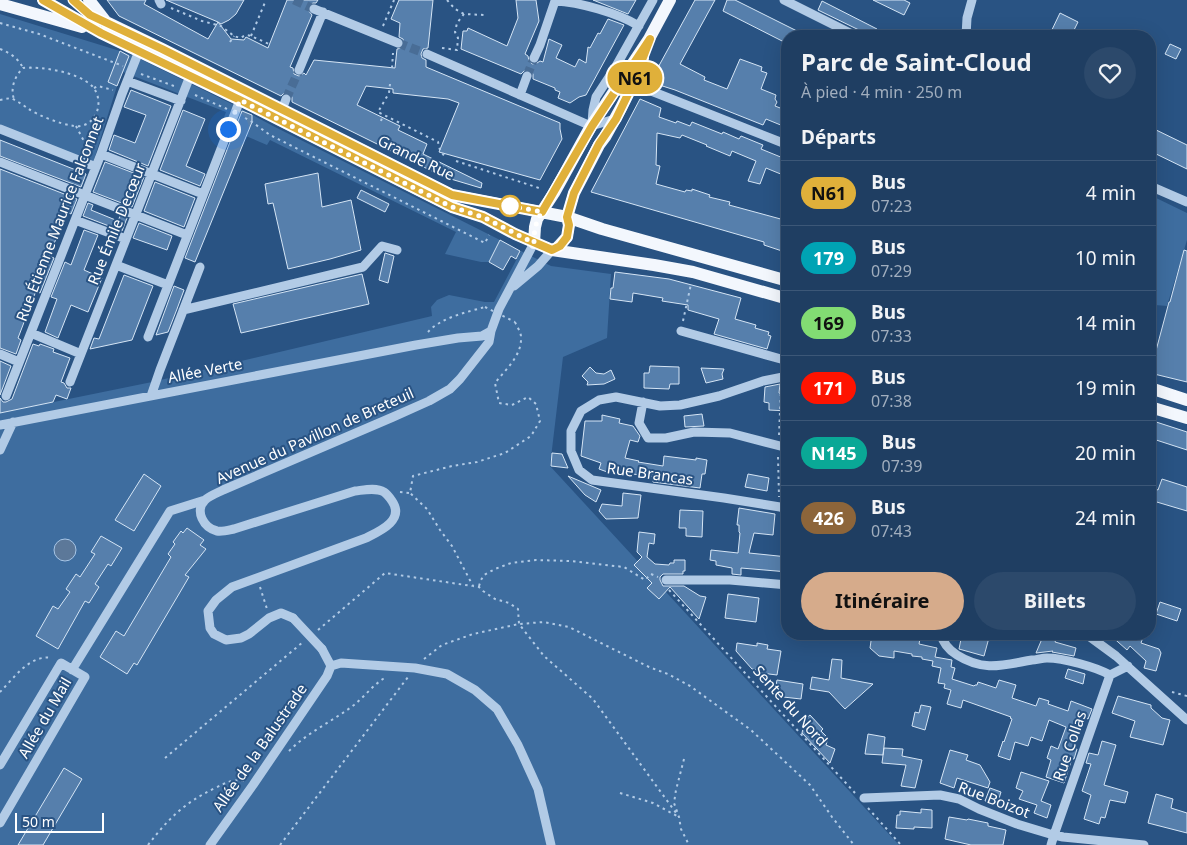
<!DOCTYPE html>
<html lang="fr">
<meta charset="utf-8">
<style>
:root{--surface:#1f3e62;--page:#2c496b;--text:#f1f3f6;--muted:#a1aebe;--line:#3c5777;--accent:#d6ab8b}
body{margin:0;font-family:"Noto Sans",sans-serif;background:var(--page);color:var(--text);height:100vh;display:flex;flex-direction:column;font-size:19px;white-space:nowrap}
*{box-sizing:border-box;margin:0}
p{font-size:16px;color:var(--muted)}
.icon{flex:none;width:28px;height:28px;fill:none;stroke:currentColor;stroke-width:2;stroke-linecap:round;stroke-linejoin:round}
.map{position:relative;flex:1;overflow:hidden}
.sheet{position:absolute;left:781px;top:30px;width:375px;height:610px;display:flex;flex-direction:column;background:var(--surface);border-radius:20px;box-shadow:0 5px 20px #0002,0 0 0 1px var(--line)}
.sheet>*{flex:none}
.badge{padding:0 10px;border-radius:16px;font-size:18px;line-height:32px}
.scale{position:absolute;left:15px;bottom:12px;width:89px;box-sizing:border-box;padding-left:5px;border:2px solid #fff;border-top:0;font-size:14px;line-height:18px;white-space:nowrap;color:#fff;-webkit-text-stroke:4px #295383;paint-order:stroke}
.you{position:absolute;width:25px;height:25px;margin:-12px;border:4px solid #fff;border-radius:50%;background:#1a73e8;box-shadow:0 0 0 8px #1a73e833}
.map>.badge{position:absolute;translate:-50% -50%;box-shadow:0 0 0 2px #fff}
h2{padding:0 20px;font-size:19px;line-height:45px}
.round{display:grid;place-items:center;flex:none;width:52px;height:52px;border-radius:26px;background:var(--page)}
.overview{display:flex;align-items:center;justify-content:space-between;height:85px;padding:0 20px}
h1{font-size:24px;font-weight:700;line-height:38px}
.action{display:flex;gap:10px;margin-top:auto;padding:10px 20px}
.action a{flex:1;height:58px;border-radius:30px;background:var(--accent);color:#111;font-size:20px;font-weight:700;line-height:58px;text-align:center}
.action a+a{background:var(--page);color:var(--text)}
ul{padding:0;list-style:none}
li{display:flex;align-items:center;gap:15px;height:65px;padding:0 20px;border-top:1px solid var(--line)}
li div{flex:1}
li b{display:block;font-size:19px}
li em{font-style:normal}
li .badge{min-width:55px;font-weight:700;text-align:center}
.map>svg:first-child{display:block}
.green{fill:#3e6d9f}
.water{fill:#5c7899;stroke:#a7c6e7}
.building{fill:#567fac;stroke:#d5e5f5}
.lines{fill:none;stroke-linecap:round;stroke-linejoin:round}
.minor-tunnel{stroke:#496d96;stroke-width:9;stroke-dasharray:9 4.5;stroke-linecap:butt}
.path{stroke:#b2cbe6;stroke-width:2;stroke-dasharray:2.5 4;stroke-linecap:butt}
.minor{stroke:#b2cbe6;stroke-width:9}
.major{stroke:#f3f7fd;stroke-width:12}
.path-bridge{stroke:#b2cbe6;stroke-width:2;stroke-dasharray:2.5 4;stroke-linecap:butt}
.minor-bridge{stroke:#b2cbe6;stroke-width:9}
.line-casing{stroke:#fff;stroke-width:11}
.line{stroke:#e0b03a;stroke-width:8}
.walk{stroke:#fff;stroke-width:5;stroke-dasharray:0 9}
.stop-dot{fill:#fff;stroke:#e0b03a;stroke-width:2.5}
.labels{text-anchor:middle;stroke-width:4;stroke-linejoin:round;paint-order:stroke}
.street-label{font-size:15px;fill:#fff;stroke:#295383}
</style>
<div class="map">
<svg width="1187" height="845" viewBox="0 0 1187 845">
<rect width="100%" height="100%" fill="#295383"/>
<path class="green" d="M0 14 120 51 136 57 234 105 273 126 500 240 489 262H481L445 254 456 232 270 140 267 145 246 136 249 130 223 120 226 112 123 72 117 86 92 166 0 129Z
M1150 195 1187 213V240L1167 306 1155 305 1150 323Z
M521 251 551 266 611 274 607 338 563 357 550 466 899 845H0V413L152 382 432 316 431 307 437 300 449 295 485 302H494Z"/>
<path class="water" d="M54 550a11 11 0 1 1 22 0a11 11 0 1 1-22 0Z"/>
<path class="building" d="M107 0H146L144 4 208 39 218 22 166 0H244L236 14 229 20 221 24 218 22 231 39 244 40 246 37 268 48 287 0H318L316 3H313L308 6V10L312 15 290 67 293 68 294 74 299 76 304 73 306 75 314 60 395 68 397 49 402 48 404 43 403 39 399 37 400 23 391 19 399 0H433L428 48 423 49 421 54 422 58 426 60V67L560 123V129L562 139 540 180 439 152 459 103 448 99 393 93V89L366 86 357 105 400 126 398 130 427 144 423 154 482 183 481 188 444 177 292 102V97L289 93H284L281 96 119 16Z
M516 0H536L539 21 525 54 528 56 529 61 532 64 537 63 540 61 543 62 549 39 562 45 556 58 575 67 579 59 586 63 588 47 590 48 598 33 600 34 608 19 624 25 586 95 579 97 570 103 558 98 560 92 555 90V88L533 79V74L530 70H525L521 74 461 49 463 31H467L468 28 507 46 518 18Z
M593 0H636L628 14Z
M695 0H715L680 64 705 77 704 80 727 89 740 59 762 67 761 71 767 73 761 89 776 95 775 99 777 102 775 106 788 111V128L766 119 763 125 675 90 650 82Z
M727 0H735L807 36H788V44L723 11Z
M873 0H904L910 3 904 15Z
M822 1 877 29 873 36H867L859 30 818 10Z
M1060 13 1078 22 1071 36H1049Z
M1170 44 1181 49 1176 59 1165 54Z
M120 51 129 56 117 86 108 82Z
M131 90 171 106 148 166 109 150 114 135 135 143 146 115 124 107Z
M640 99 661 108 659 117 676 123 677 121 690 126 692 122 722 134 723 132 739 139 741 136 763 145 761 149 788 160V177L766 168 760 184 748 181 756 161 732 151 730 156 706 146 707 145 682 135 680 138 657 133 656 165 660 166 656 184 685 192 686 190 692 191V189L710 195 709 197 730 202 729 205 788 221V253L764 245V242L591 192Z
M183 110 205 119 186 166 205 174 200 186 160 170Z
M242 111 252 115V122L195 262 185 258Z
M1150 127 1187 145V169L1150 151Z
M0 140 86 174 81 187 0 156Z
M105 162 144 177 132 207 93 192Z
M0 169 77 199 71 214 67 212 49 256 54 258 40 293 36 291 18 338 21 340 16 354 0 348Z
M318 173 322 207 351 200 361 250 330 259 288 269 273 203 268 204 265 184Z
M155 182 195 198 184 227 144 211Z
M361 190 389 204 385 212 357 198Z
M88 203 93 205 91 210 118 221 120 216 127 218 122 231 83 216Z
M139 223 172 236 167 250 133 238Z
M84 230 98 235 84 270 102 278 88 312 71 305 58 338 45 332 57 299 51 297 65 262 71 265Z
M500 240 520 251 516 259 511 256 503 270 489 262Z
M1184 250 1187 251V382L1150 373 1169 302H1170Z
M385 253 394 256 388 283 379 280Z
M615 272 669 279 741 298 735 319 756 325 755 328 769 332 768 335 771 336 767 349 714 334 719 319 688 310V305L662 301 663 298 633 293 632 302 610 299 611 288H613Z
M362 274 369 304 241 333 233 304Z
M124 275 153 286 132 340 90 349 94 338 99 339Z
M174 286 184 290 177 309 168 332 156 335Z
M33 344 39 346 40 344 54 349 53 352 70 358 61 382 64 383 67 388H71L67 399 56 395 53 402 0 413V398L3 402H6L12 399Z
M0 361 11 366 0 395Z
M650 366 679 367V384H670L669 389 644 388V373H649Z
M590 367 596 373 604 374 611 370 615 379 604 384 587 385 588 382 582 376Z
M701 368 724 369 722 374 723 379 706 383Z
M780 384 779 393 788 396V411L769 410V403L764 402 765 387Z
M702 414 704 426 685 427 684 416Z
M602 415 620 419 619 423 633 426 640 436 638 442 630 440 625 458 639 461 638 462 663 466 664 456 696 460V458L707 460 705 474H702L700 488 653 482 654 477 633 474 611 468 610 473 599 469 601 463 581 456 585 421H602Z
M1150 420 1187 432V450L1150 438Z
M552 453 562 454 568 468 551 466Z
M144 474 161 486 134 531 115 520Z
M748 474 769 478 767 491 745 487Z
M568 476 601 490 596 502 585 495Z
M1162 479 1187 487V511L1150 500V487L1158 490Z
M623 493 641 495 638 518 606 519 599 511 602 504 622 506Z
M739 508 775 514 773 535 754 533 749 553 788 557V572L741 568V575L732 574V568L716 565V561L710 560 711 550 738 553 740 533 739 532V525H737Z
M680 510 703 511 702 537 686 536V528H679Z
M187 528 204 540 200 545 206 549 185 575 189 577 137 665 134 663 127 674 100 657 116 631 124 636 171 557 168 554 175 544 173 542 181 531 183 533Z
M639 532 655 534 654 544 649 543 647 557 655 564 669 565 670 563H674V560H685V571H683V574H663L660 577V580L663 586H684L700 596 706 597 699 619 670 587 659 599 647 588 652 583 634 565 642 557 637 552Z
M101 536 122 548 111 566 108 564 95 584 99 587 89 603 85 601 58 649 36 636 53 606 58 609 70 592 66 589 76 574 80 577 95 554 91 552Z
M728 594 759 598 756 622 725 618Z
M1160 602 1181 609 1177 621 1156 614Z
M872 634H897V635L920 639 919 644 937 648 935 657 952 660 951 667 955 668 952 679 974 686 975 685H977L978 682 996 688 999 680 1016 685 1012 698 1036 706 1039 698 1049 701 1048 704 1068 711 1071 701 1092 709 1088 719 1084 717 1074 748 1077 749 1074 759H1072L1064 783 1046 777 1051 760 1047 758 1051 746 1058 749 1066 727 1049 720 1042 741 1031 737 1028 746 1015 742 1010 760 998 756 1003 741 1004 742 1012 719 1010 718 1011 717 963 700 961 708 947 704 951 690 944 688 945 684 938 683 941 668 932 666 933 661 922 659V657L912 656V654L894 651V658L879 656 870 648Z
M962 634H990L984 656 959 649Z
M1044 634H1058L1055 642 1076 648 1074 656 1052 652 1053 651 1036 653Z
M1109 634H1144L1141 643 1159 649 1161 653 1156 671 1144 668 1146 661 1130 646 1127 650Z
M737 643 757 646V643L768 645 767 649 781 651 777 675 761 673V671L752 669 736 651Z
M832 659 842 660 841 678 873 684 845 709 829 692 810 689 812 677 829 680Z
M1068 669 1085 674 1083 684 1065 678Z
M777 680 803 684 801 699 774 696Z
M1118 696 1151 705V708L1162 718 1170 720 1163 745 1130 737 1135 721 1112 713Z
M921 705 931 707 925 730 912 726 915 712 919 713Z
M810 715 823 729 821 731 828 738 826 745 835 749 830 763 802 733 805 719Z
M868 734 885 737 883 755 865 754Z
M1102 741 1116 745 1104 785 1128 792 1125 803 1110 800 1105 818 1101 817 1099 824 1084 819 1091 795 1082 791 1091 764 1086 763 1089 753 1098 755Z
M884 748 903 749 902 756 922 760 915 788 901 786 906 765 882 763Z
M950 750 968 755 966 760 980 765 990 782 988 788 957 778 954 788 940 783Z
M64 768 82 779 43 845H18Z
M1021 772 1049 781 1041 801 1051 805 1047 818 1034 813 1037 805 1019 799 1023 791 1016 788Z
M990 788 1001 792 997 805 985 801Z
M1156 794 1173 799 1171 808 1187 813V833L1148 823Z
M921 809 932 810V828L914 827V829L896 828 897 815H900V811L921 813Z
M949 817 967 820 968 819 988 823V826L1006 830 1003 845H971L945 839Z"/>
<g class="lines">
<path class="minor-tunnel" d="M294 0 314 9
M398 43 427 54
M527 76 534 58
M286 99 299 70"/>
<path class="path" d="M447 0 455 9 464 14
M171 8 202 21 221 26 234 36 240 38 246 35 251 36 269 44
M0 23 39 34 123 66
M383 26 394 0
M251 36 266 0
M230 42 234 36
M442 48 457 50 458 38 455 32 457 23 464 14 484 15
M0 49C10 53 18 58 23 68
M392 68 393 53
M141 74 174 86
M390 84 389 93 378 112 438 142 440 150 445 157
M94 88 98 86 113 90
M195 95 227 109
M0 100 11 98C17 101 22 104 27 108 39 116 60 124 74 126 96 129 106 101 92 86 78 72 41 66 23 68 15 76 10 88 14 99
M245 118 252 122 270 135 485 243 489 235
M381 121 383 115
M76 126 87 147 92 151
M456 161 542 189
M683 321 691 284
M515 322C517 327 521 332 521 337 522 356 505 370 495 383L499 403 512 405 528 397 536 404 540 421 531 436 505 453 477 462 452 466 413 476 410 493 427 509 440 530 452 546 473 586 479 587 483 591 495 599 509 603 518 609 519 624 544 656 593 699 679 817
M428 332C440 318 467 312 485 307
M779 435 781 387
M778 457 779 497
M400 492 410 493
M479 586 481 580 484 575 495 569 511 563 536 560 570 561 624 567 645 580 651 574 658 577
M260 587 267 609
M669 590 855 793
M318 630 385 573 472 586
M424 659 442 645 473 634 519 624 544 622 569 627 649 667 668 674 690 686 751 730 810 785 832 817 854 845
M0 692C14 678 30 654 52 658
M1172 692 1187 696
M289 751C308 732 333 721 354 705 365 696 374 684 386 677
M165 758 303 642
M684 759 676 790 674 803 679 817 681 829 689 845
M620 793 653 803 677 816
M868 808 901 845
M148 845C168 819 184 803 215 788 226 783 231 779 244 781
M280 845 408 677"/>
<path class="minor" d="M159 0 161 4
M784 0 856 36
M314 9 398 43
M966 36 967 18 972 0
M427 54 591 126
M534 58 540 45 555 1C579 2 618 13 639 26
M299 70 323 12
M127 81 181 101
M632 86 641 87 788 145
M520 95 527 76
M282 110 286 99
M592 123 593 110 596 97 615 68 653 0
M591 126 615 119
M0 129 96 167
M101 154 203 194
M0 162 187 235
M1150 186 1187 202
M75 220 126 239
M116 265 168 285
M514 286 538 266 552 250
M183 310 363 267 382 246 397 250
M681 331 788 361
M31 333 81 354
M148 337 240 100
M0 354 19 362
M788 376 763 381 719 396 680 405 660 406 616 397 599 400 581 411 571 431V451L579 470 592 480 724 498 780 507 788 510
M70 382 190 76
M6 396 101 154 122 94 139 51
M151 396 160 370 200 267
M643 402 639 423 648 438H666L694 432 730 433 788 448
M0 425 416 345 458 338 482 336 491 331
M0 450 13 422
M666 580H730L788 585
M293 618 281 613 269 618 249 634 241 638 226 640 214 634 210 628 208 611 216 600 232 587 366 538C380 531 405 520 392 501 390 498 387 494 384 492 376 487 364 490 355 491L234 529C229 530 222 532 217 531 204 528 194 511 205 500 209 496 217 493 223 490L393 417 429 401 450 389 460 379 489 342 491 331 499 309 534 243
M941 634C943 643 949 650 957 655 984 672 1003 665 1032 660 1036 660 1042 658 1047 658 1063 658 1096 667 1110 675
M1086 634 1116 656 1187 720
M322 649 331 666
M331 666 341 663 415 668 447 674 475 690 497 709 518 745 538 789 551 845
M72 670 170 511 205 500
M0 765 61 663 85 677 0 823
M864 798 940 795 959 799 979 809 1017 824 1050 834 1063 837 1144 845
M210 845 253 785 327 676 331 666
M1051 845 1054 835 1110 675 1128 666"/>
<path class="major" d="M43 0 101 33 240 100 452 207 483 217 515 234 552 250 654 265 693 272 788 299
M89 0 106 22 162 49 452 195 567 217 602 229 788 281
M0 4 82 27
M534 243 535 227 537 219 554 193 591 126 649 39 670 0
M552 250 557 248 567 237 569 225 567 217 574 193 599 145 605 137 621 108 632 86 643 58
M1150 388 1187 400
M1150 407 1187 418"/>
<path class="path-bridge" d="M485 307 515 322"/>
<path class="minor-bridge" d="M293 618 322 649"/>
</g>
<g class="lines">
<g class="line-casing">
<path id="line" d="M43 0 101 33 240 100 452 207 483 217 515 234 552 250 560 246 567 237 569 225 567 217 574 193 599 144 616 119 632 86 650 39 592 126 542 212 452 195 162 49 90 15 73 0"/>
</g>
<use href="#line" class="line"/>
<path class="walk" d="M228 129 240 100 452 207 483 217 534 243C534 231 535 223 542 212L506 205 510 206"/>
</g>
<circle class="stop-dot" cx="510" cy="206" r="10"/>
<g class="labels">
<g class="street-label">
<text transform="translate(416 158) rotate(26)" y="5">Grande Rue</text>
<text transform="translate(60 219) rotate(-69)" y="5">Rue Étienne Maurice Falconnet</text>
<text transform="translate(117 224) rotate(-68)" y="5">Rue Émile Decœur</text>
<text transform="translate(205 371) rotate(-11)" y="5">Allée Verte</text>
<text transform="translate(315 436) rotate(-24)" y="5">Avenue du Pavillon de Breteuil</text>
<text transform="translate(650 474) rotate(8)" y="5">Rue Brancas</text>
<text transform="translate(790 706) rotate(48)" y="5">Sente du Nord</text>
<text transform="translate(45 718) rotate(-60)" y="5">Allée du Mail</text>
<text transform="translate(1070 746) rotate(-71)" y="5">Rue Collas</text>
<text transform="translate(260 748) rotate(-55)" y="5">Allée de la Balustrade</text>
<text transform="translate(994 800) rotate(21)" y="5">Rue Boizot</text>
</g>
</g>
</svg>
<div class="scale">50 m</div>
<div class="you" style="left:228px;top:129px"></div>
<b class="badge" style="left:635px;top:78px;background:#e0b03a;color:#111">N61</b>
<section class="sheet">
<div class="overview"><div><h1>Parc de Saint-Cloud</h1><p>À pied · 4 min · 250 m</p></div><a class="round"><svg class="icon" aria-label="heart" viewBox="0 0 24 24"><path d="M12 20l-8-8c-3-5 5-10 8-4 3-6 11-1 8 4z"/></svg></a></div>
<h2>Départs</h2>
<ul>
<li><span class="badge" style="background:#e0b03a;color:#111">N61</span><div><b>Bus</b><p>07:23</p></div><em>4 min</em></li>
<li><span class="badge" style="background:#00a3b4;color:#fff">179</span><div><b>Bus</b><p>07:29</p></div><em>10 min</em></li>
<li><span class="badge" style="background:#82dc73;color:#111">169</span><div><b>Bus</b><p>07:33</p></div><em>14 min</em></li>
<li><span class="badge" style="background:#ff1300;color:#fff">171</span><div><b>Bus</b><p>07:38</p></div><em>19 min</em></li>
<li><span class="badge" style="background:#0aa896;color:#fff">N145</span><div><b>Bus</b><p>07:39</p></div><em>20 min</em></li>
<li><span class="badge" style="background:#8d653a;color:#fff">426</span><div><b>Bus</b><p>07:43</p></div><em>24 min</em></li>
</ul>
<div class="action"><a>Itinéraire</a><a>Billets</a></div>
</section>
</div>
